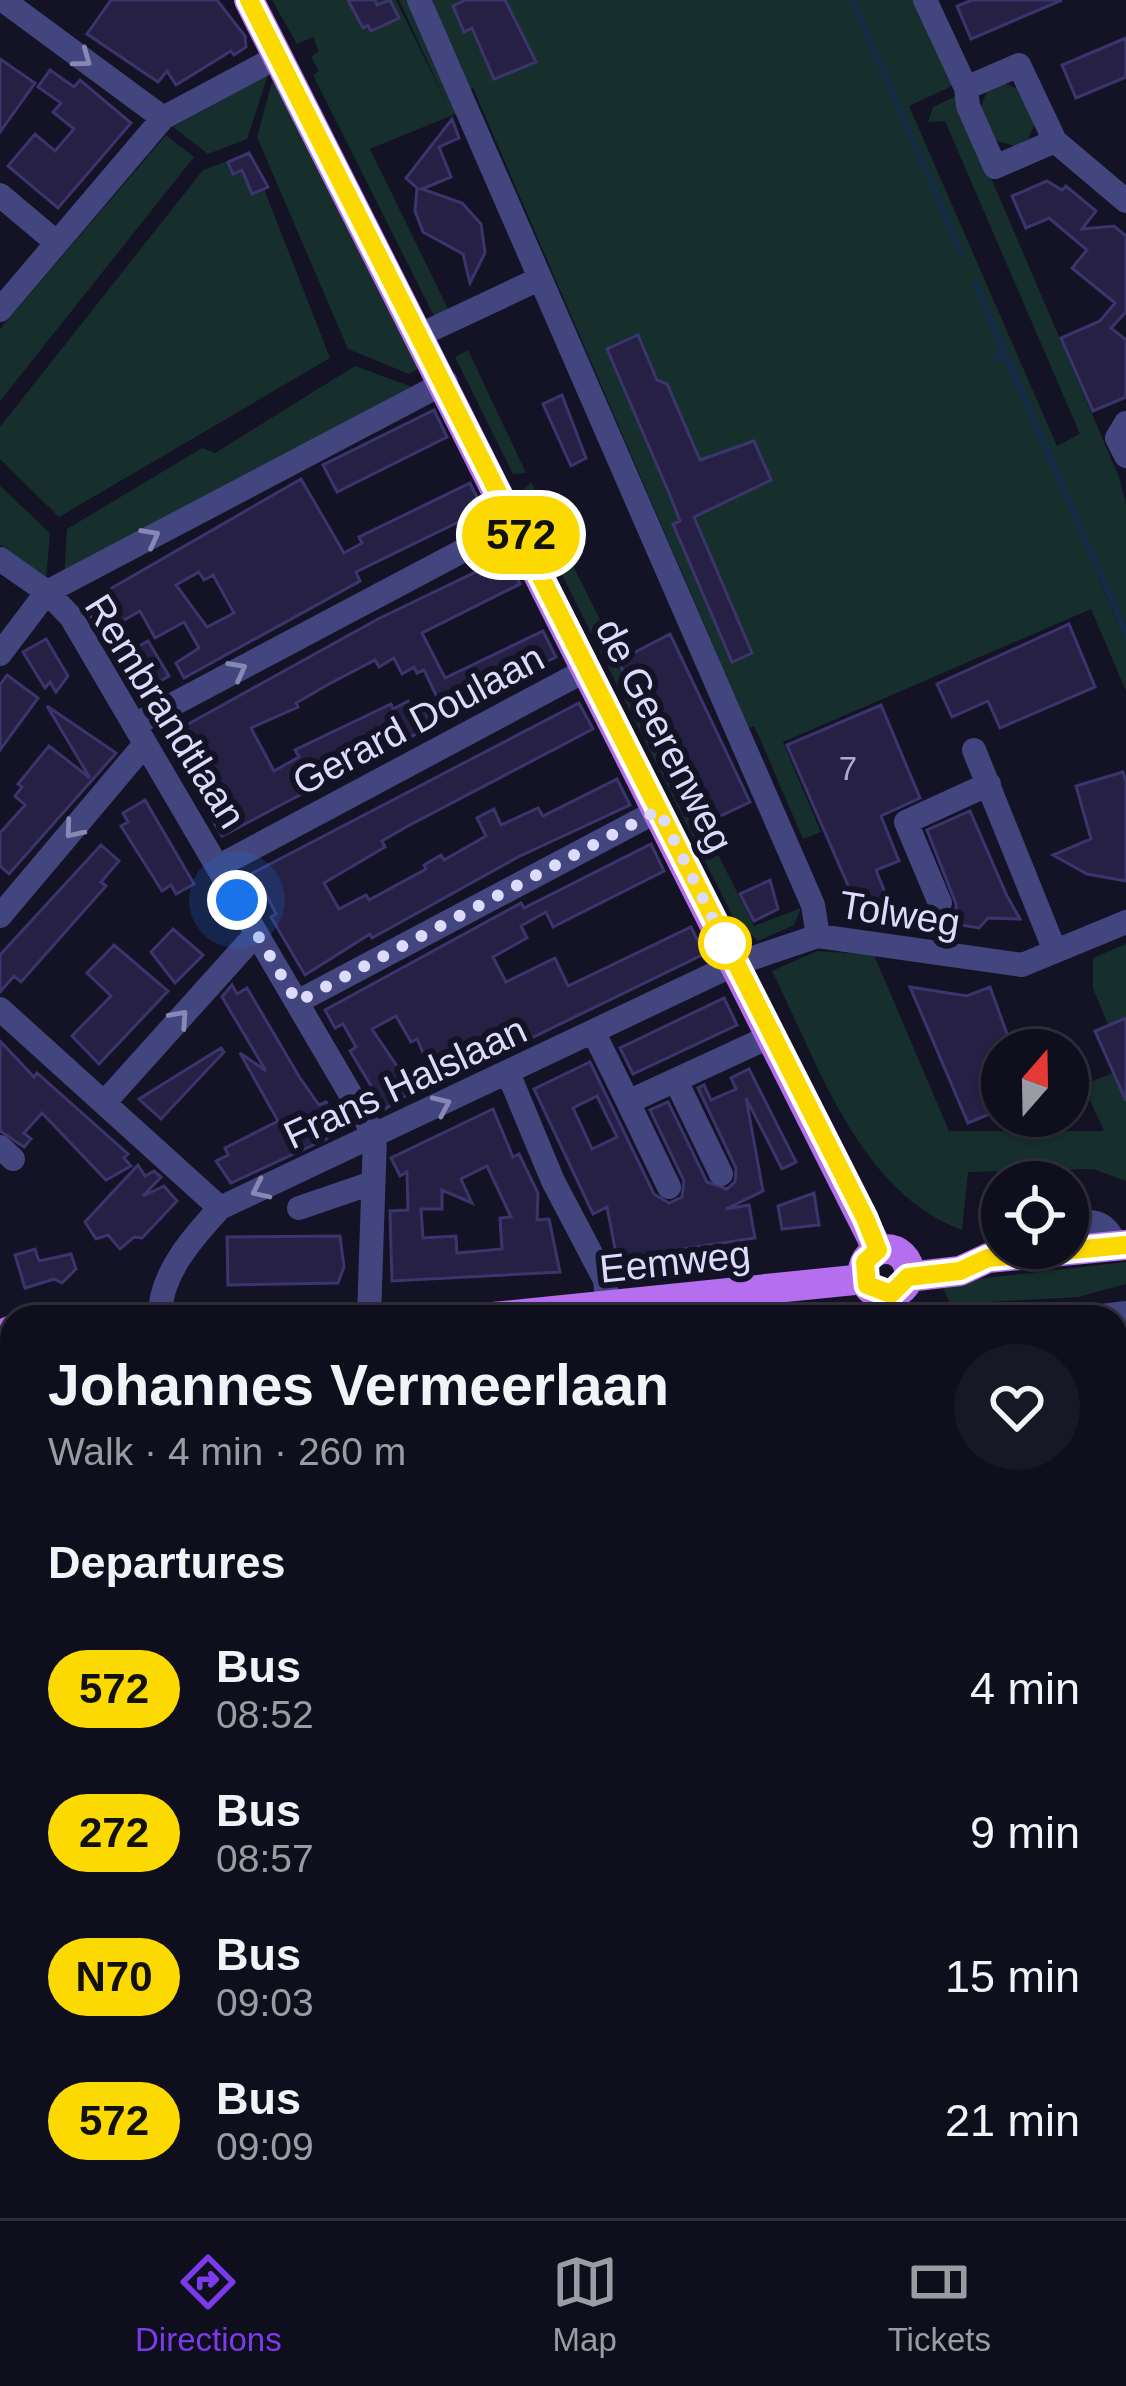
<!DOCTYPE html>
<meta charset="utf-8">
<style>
:root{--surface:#0f0e1c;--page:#181725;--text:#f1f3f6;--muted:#9b9ca3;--line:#2f2e3b;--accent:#7c3aed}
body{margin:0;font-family:Helvetica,sans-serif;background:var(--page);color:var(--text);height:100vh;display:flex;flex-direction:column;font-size:45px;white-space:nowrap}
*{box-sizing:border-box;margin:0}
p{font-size:39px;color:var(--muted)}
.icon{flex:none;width:66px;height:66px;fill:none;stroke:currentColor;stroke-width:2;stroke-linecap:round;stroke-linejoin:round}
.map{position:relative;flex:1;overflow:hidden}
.details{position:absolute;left:0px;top:1305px;width:1128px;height:915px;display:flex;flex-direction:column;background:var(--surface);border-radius:36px 36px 0 0;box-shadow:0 3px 9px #0004,0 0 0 3px var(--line)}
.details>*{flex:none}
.badge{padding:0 24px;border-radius:39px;font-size:42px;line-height:78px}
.needle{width:78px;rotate:20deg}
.fabs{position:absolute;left:981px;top:1029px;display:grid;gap:24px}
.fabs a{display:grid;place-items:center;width:108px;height:108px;border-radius:50%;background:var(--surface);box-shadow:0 3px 9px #0004,0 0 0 3px var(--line);font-size:60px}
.you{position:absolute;width:60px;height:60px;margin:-30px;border:9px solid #fff;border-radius:50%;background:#1a73e8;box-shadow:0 0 0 18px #1a73e833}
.map>.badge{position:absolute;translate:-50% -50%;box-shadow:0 0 0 6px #fff}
h2{padding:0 48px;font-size:45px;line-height:108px}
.round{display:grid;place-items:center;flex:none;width:126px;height:126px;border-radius:63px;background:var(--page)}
.summary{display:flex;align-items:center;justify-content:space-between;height:204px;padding:0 48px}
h1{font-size:57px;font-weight:800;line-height:90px}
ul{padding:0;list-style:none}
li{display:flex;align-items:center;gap:36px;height:144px;padding:0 48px}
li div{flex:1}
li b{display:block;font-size:45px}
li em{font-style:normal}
li .badge{min-width:132px;font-weight:700;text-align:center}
.menu{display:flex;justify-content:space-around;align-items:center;height:168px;border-top:3px solid var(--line);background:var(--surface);font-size:33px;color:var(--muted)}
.menu a{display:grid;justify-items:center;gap:6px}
.menu .active{color:var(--accent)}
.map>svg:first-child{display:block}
.green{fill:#162f2c}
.water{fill:#152c47}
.building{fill:#252044;stroke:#3c356d;stroke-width:3;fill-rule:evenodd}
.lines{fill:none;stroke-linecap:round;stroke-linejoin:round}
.minor{stroke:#43457f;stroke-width:24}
.major{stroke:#b46eee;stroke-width:30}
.oneway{stroke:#8888b7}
.line-casing{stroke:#fff;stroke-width:27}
.line{stroke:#fcd900;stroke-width:18}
.walk{stroke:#dcdbfb;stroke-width:12;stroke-dasharray:0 21.6}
.stop-dot{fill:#fff;stroke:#fcd900;stroke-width:6}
.labels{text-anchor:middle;stroke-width:12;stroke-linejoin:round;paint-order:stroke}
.number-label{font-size:33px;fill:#aeaccd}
.street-label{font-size:39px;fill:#dcdbfb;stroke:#141225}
</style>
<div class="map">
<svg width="1126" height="2218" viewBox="0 0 1126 2218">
<rect width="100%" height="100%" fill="#141225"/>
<path class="green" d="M272 0H396L449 108 399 0H413L460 112 370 149 450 313 435 318 313 75 319 71 311 57 319 51 313 37 297 44Z
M432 0H915L952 86 909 106 1057 446 1080 434 945 121 928 122 933 107 956 96 1119 477 1126 504V625L1105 578 1099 580 1126 642V691L1091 609 783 742 821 832 803 839 760 739 754 726 749 728 473 88 466 90Z
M268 75 247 139 208 154 173 127Z
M272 82 275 84 418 369 409 374 348 349 257 137Z
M1004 83 1020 90 1035 123 1028 139 1015 146 994 140 980 109 987 91Z
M166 135 194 157 0 401V329Z
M250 153 330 358 59 517 0 459V427L203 170Z
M468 350 526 473 513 474 455 357Z
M355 366 415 388 64 579 67 529 202 448 215 453Z
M531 482 754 926 801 908 794 925 758 941 733 917 548 547 522 492Z
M0 486 50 533 46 578 0 545Z
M1126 944V1181L1093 1169 968 1172 962 1230C859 1192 818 1063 772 971L817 951 874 955 949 1131H1104L1083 1085 1113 1073 1093 1031 1108 1025 1093 988V958Z
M1126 1262V1284L1078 1297 950 1304 941 1283Z"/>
<path class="water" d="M849 0H856L965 254 961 259Z
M977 279 1126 625V642L1005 362 988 360 1000 352 972 281Z"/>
<path class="building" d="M111 0H217L245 36 246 47 234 55 231 51 176 85 167 71 158 82 87 34Z
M348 0H375L377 5 390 0 399 18 371 31 368 25 363 28Z
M466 0H505L536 62 494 79 472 28 464 32 453 6Z
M972 0H1062L971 39 957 6Z
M1126 38V77L1076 98 1062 65Z
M0 59 35 83 0 132Z
M50 70 74 87 80 80 131 123 58 208 8 166 35 134 55 151 74 129 53 112 61 103 38 87Z
M452 119 459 138 439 147 451 177 422 189 462 203 481 224 485 253 470 283 463 254 423 232 415 211 417 188 406 178Z
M249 153 268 187 252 194 242 170 233 174 228 162Z
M1047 181 1062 190 1066 186 1096 211 1082 229 1114 226 1126 236V312L1111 328 1126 340V397L1093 411 1061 338 1100 321 1115 303 1072 268 1087 250 1049 218 1026 228 1012 196Z
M638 335 657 380 667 384 700 460 754 441 771 480 694 517 752 653 732 662 673 524 680 521 669 493 607 349Z
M562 395 586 458 571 466 543 404Z
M434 410 447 437 337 492 323 465Z
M301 479 344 553 362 543 359 537 470 483 483 510 356 572 360 581 184 678 176 663 199 648 184 622 155 638 140 611 114 626 130 651 148 641 169 676 154 685 158 693 141 703 84 604ZM199 572 204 580 213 575 234 613 207 627 176 585Z
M507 557 520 584 422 633 445 678 543 631 556 657 444 712 424 670 417 673 414 667 402 674 394 658 379 667 375 660 329 684 296 703 298 707 251 728 274 771 299 757 295 750 391 704 393 709 408 701 414 713 424 708 433 725 222 836 197 794 203 791 183 754 174 759 163 738 378 619Z
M1069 624 1095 687 1000 728 988 701 952 717 937 684Z
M670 634 750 802 701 825 618 661Z
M46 639 68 676 56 692 50 682 45 688 23 652Z
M7 675 38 698 0 750V685Z
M579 703 593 729 406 827 382 841 385 847 324 883 339 909 366 895 369 900 426 869 424 865 441 855 444 860 486 836 477 818 494 809 501 825 538 808 543 816 617 779 630 805 518 857 372 938 370 934 305 975 271 917 276 914 264 890 256 894 247 876Z
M881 705 920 798 881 816 899 861 876 870 893 912 857 906 787 745Z
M47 706 116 753 9 874 0 866V833L25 805 15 796 22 787 18 784 49 746 90 778Z
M1123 772 1126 783V881L1087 874 1053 855 1091 839 1076 786Z
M145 800 194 884 176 894 171 885 162 891 121 826 128 822 123 813Z
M970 811 1007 896 1020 919 988 918 979 928 937 921 956 913V904L927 830Z
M651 844 664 871 553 927 546 912 521 926 527 938 493 957 506 982 555 958 568 986 691 927 704 954 437 1084 434 1078 385 1109 350 1051 356 1047 343 1024 335 1028 325 1010 521 903 524 908ZM396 1016 411 1042 417 1039 428 1064 405 1078 372 1029Z
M101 845 119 861 101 882 106 886 21 982 14 976 0 992V955Z
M770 880 778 909 754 921 740 894Z
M173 929 203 955 175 983 151 952Z
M114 945 168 991 99 1064 72 1036 111 996 87 973Z
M232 985 237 994 247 988 300 1078 319 1105 326 1102 335 1119 327 1122 333 1134 326 1139 231 1183 216 1161 228 1155 225 1148 278 1121 240 1053 266 1071 222 997Z
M910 987 967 996 990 987 1011 1045 1049 1029 1057 1050H1002V1109L968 1123Z
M724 998 737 1025 633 1074 620 1048Z
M1126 1018V1101L1095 1031Z
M0 1041 34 1077 37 1073 128 1154 124 1158 131 1166 106 1180 42 1113 24 1133 31 1139 24 1147 0 1131Z
M221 1048 224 1052 161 1119 139 1099Z
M590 1062 654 1194 669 1203 682 1197 684 1181 650 1110 668 1102 707 1182 727 1189 735 1182 736 1168 698 1088 704 1085 711 1100 736 1089 731 1078 749 1069 796 1162 782 1169 746 1098 763 1191 726 1209 749 1205 755 1238 617 1259 607 1207 593 1214 534 1089ZM597 1096 617 1137 592 1149 573 1108Z
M493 1109 513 1157 519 1154 538 1193 537 1220 549 1219 560 1272 392 1281 390 1211 408 1210 407 1172 400 1176 391 1158ZM487 1166 511 1217 500 1218 502 1249 457 1253 456 1236 423 1238 421 1209H442V1190L472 1203 461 1179Z
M138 1165 145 1176 154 1171 161 1177 143 1196 164 1186 177 1201 142 1238 134 1237 120 1249 108 1235 96 1239 85 1222Z
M814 1193 819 1225 782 1229 778 1206Z
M340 1236 344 1267 338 1283 228 1285 227 1237Z
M35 1249 39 1261 71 1254 76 1269 62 1283 54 1279 25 1288 15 1255Z"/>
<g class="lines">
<path class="minor" d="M3 0 163 118
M419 0 813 905 818 936
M925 0 966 88
M1055 141 995 167 968 106 966 88 1019 65 1055 141 1126 201
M0 195 57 243
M0 310 163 118 279 56
M420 335 539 279
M1126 423 1117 438 1126 456
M0 559 47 592 71 617 375 1136 369 1317
M0 654 47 592 446 382
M134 725 515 523
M974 750 1055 951
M219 866 588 669
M940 903 906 822 989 784
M0 916 145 744
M297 1002 659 810
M0 1009 220 1208
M594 1033 628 1102 771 1036
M509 1075 553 1181 605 1280 608 1308
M676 1081 721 1174
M628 1102 669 1187
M104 1103 256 934
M0 1147 13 1159
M299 1208 372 1183
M1068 1223C1096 1220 1105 1220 1117 1247
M891 1294 893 1317
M160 1317C159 1275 193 1237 220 1208L735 964 818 936 1022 965 1126 922
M1094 1317 1126 1313
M1116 1451H1126
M0 1458H12
M0 1615H12
M1116 1650H1126
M1116 1833H1126
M1116 2041 1126 2039
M0 2193 12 2192
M136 2218 140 2208
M503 2218 505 2208
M761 2218 763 2208
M994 2218 999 2208"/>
<path class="major" d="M249 0 878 1250
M863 1272a23 23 0 1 1 46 0a23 23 0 1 1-46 0Z
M908 1277 960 1271 988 1258 1126 1245
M493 1317 864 1279
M0 1335 12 1330"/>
</g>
<defs><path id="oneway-chevron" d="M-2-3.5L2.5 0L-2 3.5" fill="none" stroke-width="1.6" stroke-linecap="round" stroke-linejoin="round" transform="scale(3)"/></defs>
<g class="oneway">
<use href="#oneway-chevron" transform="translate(83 59) rotate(36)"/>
<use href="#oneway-chevron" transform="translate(151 537) rotate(-28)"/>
<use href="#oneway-chevron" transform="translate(238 670) rotate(-28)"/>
<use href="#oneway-chevron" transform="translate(73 830) rotate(130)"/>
<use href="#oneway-chevron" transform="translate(180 1018) rotate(-48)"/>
<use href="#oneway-chevron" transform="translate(442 1105) rotate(-24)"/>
<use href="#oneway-chevron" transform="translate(260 1190) rotate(155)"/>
</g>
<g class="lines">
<g class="line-casing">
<path id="line" d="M249 0 865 1218 878 1250 865 1262 867 1285 891 1294 908 1277 960 1271 988 1258 1126 1245"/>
</g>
<use href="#line" class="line"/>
<path class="walk" d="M237 900 297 1002 659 810 725 943"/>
</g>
<circle class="stop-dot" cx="725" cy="943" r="24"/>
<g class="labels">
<g class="number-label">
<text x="848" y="780">7</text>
</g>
<g class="street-label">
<text transform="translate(166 711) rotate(58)" y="14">Rembrandtlaan</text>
<text transform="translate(418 719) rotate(-28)" y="14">Gerard Doulaan</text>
<text transform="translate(665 735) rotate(63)" y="14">de Geerenweg</text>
<text transform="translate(900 913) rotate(9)" y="14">Tolweg</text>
<text transform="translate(405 1082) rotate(-25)" y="14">Frans Halslaan</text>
<text transform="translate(675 1261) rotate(-6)" y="14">Eemweg</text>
</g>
</g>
</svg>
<div class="fabs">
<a><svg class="needle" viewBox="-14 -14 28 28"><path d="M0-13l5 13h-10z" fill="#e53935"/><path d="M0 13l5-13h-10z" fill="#9b9ca3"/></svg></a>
<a><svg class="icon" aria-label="locate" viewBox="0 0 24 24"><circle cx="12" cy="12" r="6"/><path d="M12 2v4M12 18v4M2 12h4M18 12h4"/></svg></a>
</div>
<div class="you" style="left:237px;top:900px"></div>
<b class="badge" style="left:521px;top:535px;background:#fcd900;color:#111">572</b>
<section class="details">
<div class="summary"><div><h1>Johannes Vermeerlaan</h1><p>Walk · 4 min · 260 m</p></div><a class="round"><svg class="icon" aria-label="heart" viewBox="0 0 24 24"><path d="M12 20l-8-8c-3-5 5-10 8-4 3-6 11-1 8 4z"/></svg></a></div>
<h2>Departures</h2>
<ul>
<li><span class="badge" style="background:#fcd900;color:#111">572</span><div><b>Bus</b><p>08:52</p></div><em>4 min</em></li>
<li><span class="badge" style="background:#fcd900;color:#111">272</span><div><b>Bus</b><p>08:57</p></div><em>9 min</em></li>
<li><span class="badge" style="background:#fcd900;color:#111">N70</span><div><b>Bus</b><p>09:03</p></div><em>15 min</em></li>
<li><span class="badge" style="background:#fcd900;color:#111">572</span><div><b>Bus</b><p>09:09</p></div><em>21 min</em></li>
</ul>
</section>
</div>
<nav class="menu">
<a class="active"><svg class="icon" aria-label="directions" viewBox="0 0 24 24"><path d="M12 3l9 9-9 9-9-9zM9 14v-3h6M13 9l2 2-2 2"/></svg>Directions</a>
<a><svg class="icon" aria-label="map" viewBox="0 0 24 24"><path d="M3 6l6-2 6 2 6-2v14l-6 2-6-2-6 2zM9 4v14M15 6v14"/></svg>Map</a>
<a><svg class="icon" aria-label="tickets" viewBox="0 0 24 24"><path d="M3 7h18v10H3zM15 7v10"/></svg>Tickets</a>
</nav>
